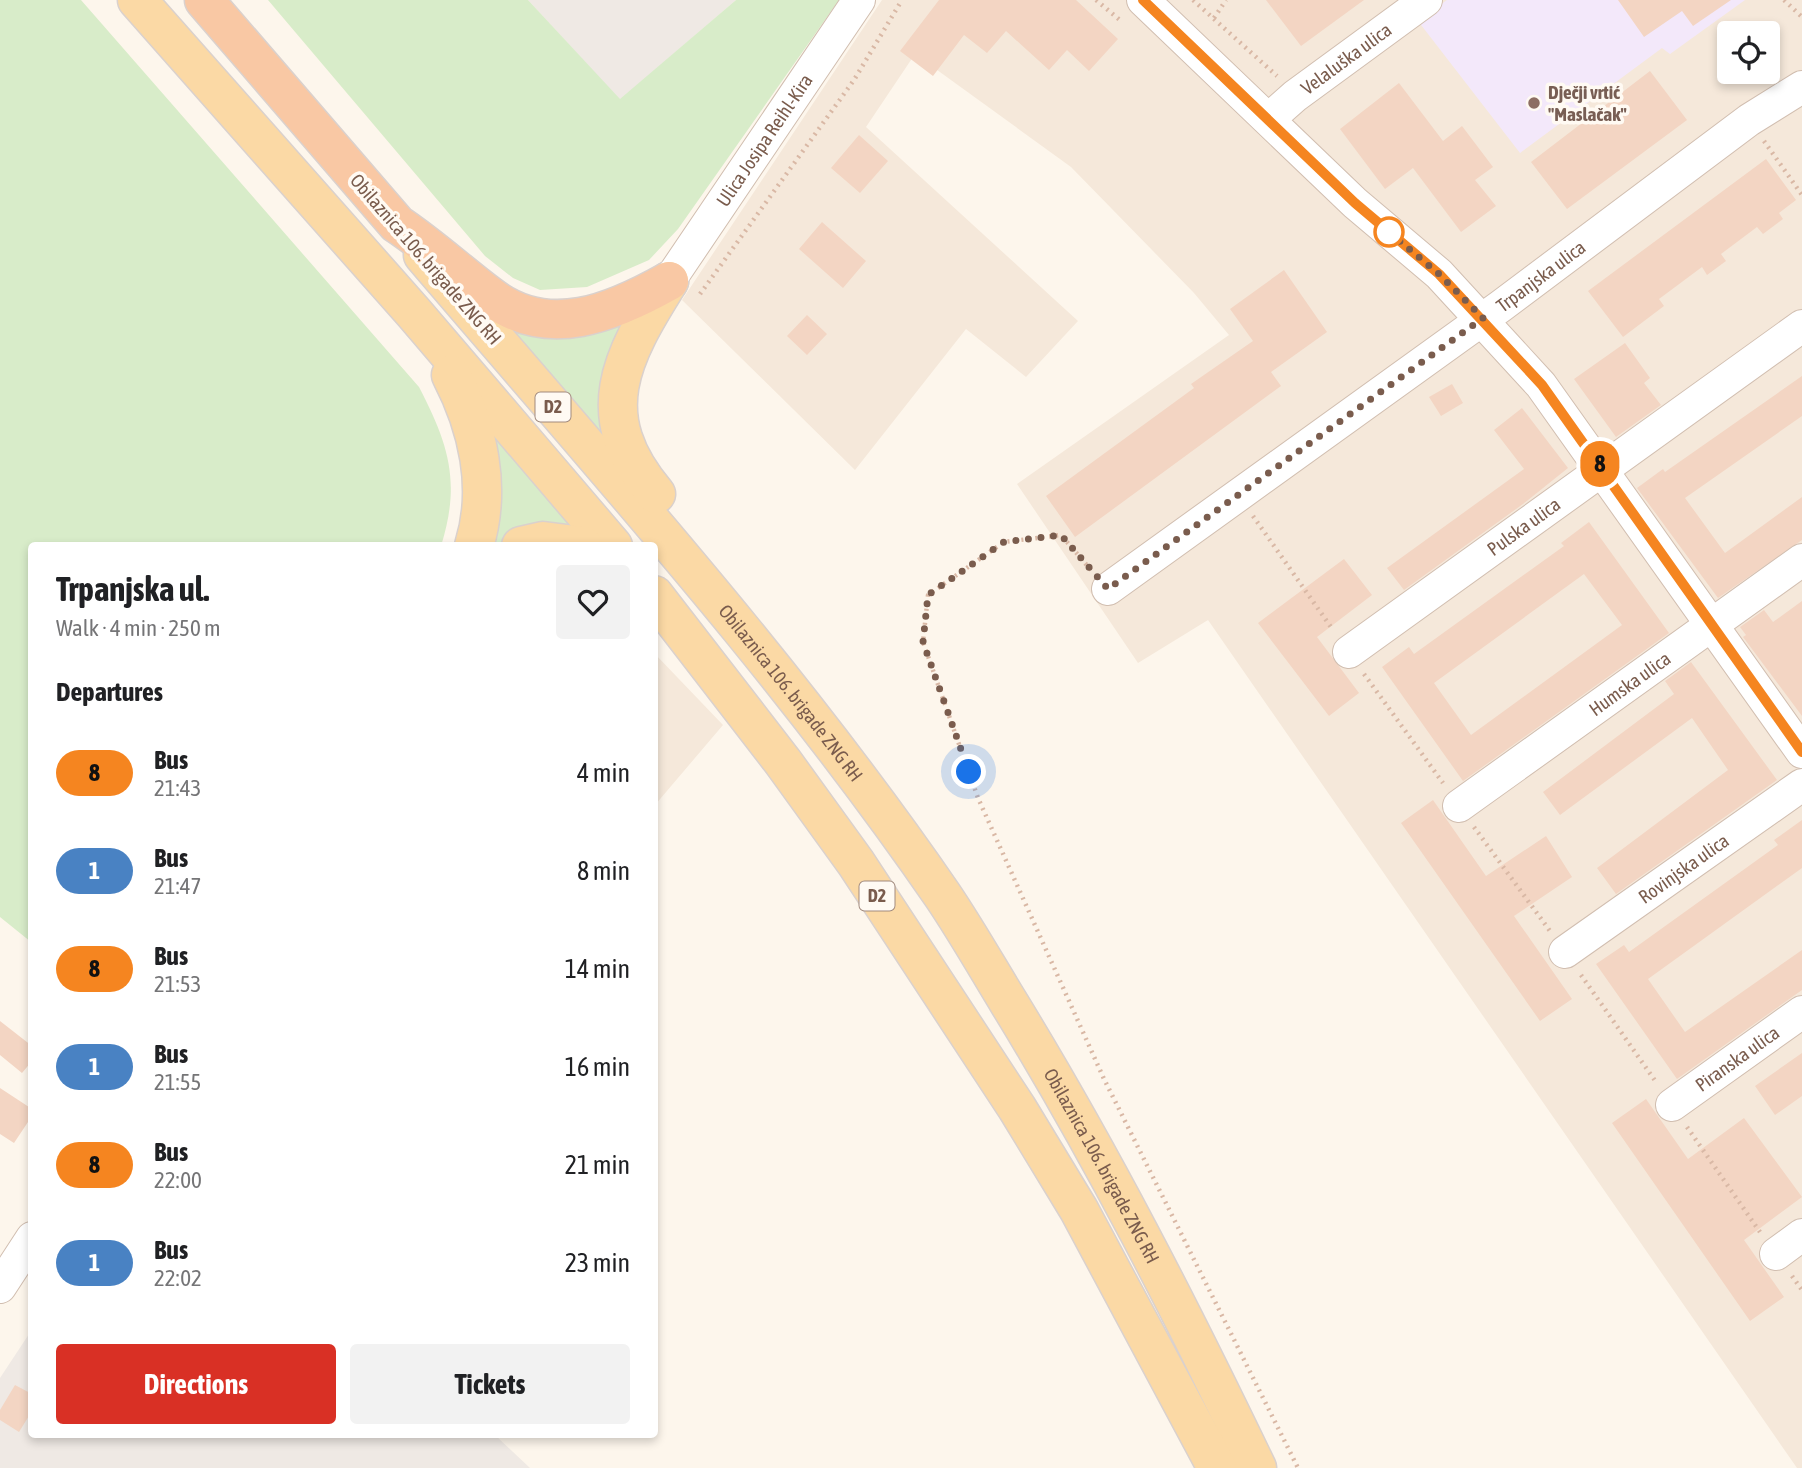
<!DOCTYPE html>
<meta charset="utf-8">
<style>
:root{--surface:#fff;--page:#f2f2f2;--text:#202124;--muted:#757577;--accent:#d93025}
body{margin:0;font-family:"Asap Condensed",sans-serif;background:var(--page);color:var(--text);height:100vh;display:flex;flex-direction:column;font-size:26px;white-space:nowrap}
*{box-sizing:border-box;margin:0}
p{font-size:23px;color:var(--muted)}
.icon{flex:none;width:38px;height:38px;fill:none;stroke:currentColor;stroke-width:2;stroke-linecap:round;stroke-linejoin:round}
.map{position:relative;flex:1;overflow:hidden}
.panel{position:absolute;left:28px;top:542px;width:630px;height:896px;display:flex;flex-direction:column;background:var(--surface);border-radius:7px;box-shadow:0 4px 10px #0003}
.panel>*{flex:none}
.badge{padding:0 14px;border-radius:23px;font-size:24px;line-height:46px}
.tools{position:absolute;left:1717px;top:21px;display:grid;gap:14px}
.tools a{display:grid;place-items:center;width:63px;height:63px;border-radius:7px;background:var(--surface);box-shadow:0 4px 10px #0003;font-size:35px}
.you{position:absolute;width:35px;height:35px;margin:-18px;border:5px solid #fff;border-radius:50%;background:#1a73e8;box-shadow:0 0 0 10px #1a73e833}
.map>.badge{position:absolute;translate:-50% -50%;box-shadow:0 0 0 4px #fff}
h2{padding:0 28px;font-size:26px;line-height:63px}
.round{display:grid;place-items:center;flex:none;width:74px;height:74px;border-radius:7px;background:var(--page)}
.head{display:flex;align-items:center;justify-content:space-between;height:119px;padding:0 28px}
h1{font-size:33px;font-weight:700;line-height:52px}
.button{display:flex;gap:14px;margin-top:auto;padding:14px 28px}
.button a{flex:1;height:80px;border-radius:7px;background:var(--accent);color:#fff;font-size:28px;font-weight:700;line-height:80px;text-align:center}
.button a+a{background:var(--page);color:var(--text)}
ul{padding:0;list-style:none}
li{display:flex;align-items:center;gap:21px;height:98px;padding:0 28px}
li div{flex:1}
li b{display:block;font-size:26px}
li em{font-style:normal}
li .badge{min-width:77px;font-weight:700;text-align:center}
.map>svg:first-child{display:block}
.residential{fill:#f5e8da;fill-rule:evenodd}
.industrial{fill:#efe9e4}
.education{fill:#f3e8fa}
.green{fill:#d8ecc9}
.building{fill:#f3d5c3;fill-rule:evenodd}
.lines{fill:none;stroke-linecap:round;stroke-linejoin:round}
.minor-casing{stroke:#d1beb0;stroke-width:34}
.primary-casing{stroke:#dad1cd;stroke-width:41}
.trunk-casing{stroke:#dad1cd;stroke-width:41}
.path{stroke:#d9b8a5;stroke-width:4.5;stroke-dasharray:2 5;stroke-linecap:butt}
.minor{stroke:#fff;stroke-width:32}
.primary{stroke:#fbd9a5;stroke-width:38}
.trunk{stroke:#f9c8a4;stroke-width:38}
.line-casing{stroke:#fff;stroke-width:16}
.line{stroke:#f58520;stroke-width:10}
.walk{stroke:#7a5c4d;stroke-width:7;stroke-dasharray:0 12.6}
.education-dot{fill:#8d6e63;stroke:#fffaf3;stroke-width:2.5}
.stop-dot{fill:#fff;stroke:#f58520;stroke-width:3.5}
.labels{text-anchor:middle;stroke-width:7;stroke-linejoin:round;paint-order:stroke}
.shield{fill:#fffaf3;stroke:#a28b7f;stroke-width:2}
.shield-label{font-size:18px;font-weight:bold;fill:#7a5c4d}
.street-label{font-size:19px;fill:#7a5c4d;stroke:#fffaf3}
.education-label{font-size:19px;font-weight:bold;fill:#785e54;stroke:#fffaf3;text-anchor:start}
</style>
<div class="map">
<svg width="1802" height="1468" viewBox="0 0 1802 1468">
<rect width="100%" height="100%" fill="#fdf6ec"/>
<path class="residential" d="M882 0H1802V1468H1797L1208 620 1138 663 1017 484 1229 335 1194 293 1071 167 915 54 866 127 1078 321 1026 377 966 329 855 470 682 300ZM1729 33H1768V72H1729Z
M655 654 723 725 655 805Z"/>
<path class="industrial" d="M528 0H736L620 100Z
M31 1331 32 1435H495L530 1468H0V1378Z"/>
<path class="education" d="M1447 0H1745L1670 54 1662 48 1520 153 1418 21Z"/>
<path class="green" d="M0 0H81L419 387C449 445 461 482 441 546H32L31 942 0 917Z
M268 0H528L620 99 736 0H839L678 229 649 260 587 287 540 290 513 278 485 256Z
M492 312 632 313 607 446Z
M486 417 590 537H511L498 546H485Z"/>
<path class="building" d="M939 0H1076L1118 39 1089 71 1067 50 1049 70 1006 31 987 53 964 35 933 76 900 51Z
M1266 0H1364L1301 46Z
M1618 0H1731L1693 26 1682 11 1644 37Z
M1650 71 1687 120 1567 209 1531 162Z
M1399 83 1443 141 1462 126 1493 167 1475 180 1496 206 1461 232 1413 168 1385 189 1340 129Z
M859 135 888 161 860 193 831 168Z
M1766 159 1796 200 1779 213 1783 219 1763 234 1757 227 1721 254 1726 261 1707 275 1702 267 1659 299 1664 306 1623 337 1588 291Z
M822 222 866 261 843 288 799 249Z
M1284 270 1327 332 1271 372 1281 386 1075 537 1046 496 1194 388 1191 384 1253 341 1230 309Z
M807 315 827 334 807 355 787 336Z
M1625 343 1650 378 1644 383 1661 405 1616 437 1574 379Z
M1802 376V416L1685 498 1725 553 1802 497V540L1718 598 1637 488 1663 469 1665 472Z
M1452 384 1463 403 1441 416 1429 397Z
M1522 408 1568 468 1523 504 1404 590 1387 568 1524 469 1494 430Z
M1589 522 1669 633 1463 781 1382 667 1409 647 1414 654 1564 546 1561 543ZM1584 574 1622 625 1471 735 1434 683Z
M1344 559 1372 595 1317 637 1359 693 1329 716 1258 623Z
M1802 601V716L1743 637 1746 635 1740 627 1764 610 1773 622Z
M1691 662 1777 780 1616 894 1597 868 1728 770 1692 718 1560 815 1543 792 1674 694 1665 681Z
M1433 800 1486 876 1546 836 1572 877 1514 916 1572 999 1540 1021 1401 823Z
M1802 820V868L1648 979 1685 1032 1802 950V990L1677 1079 1596 964 1624 945 1629 952 1778 845 1774 840Z
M0 1021 32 1046V1061L22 1073 0 1055Z
M1802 1053V1096L1775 1115 1755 1086Z
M0 1088 32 1109V1116L14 1143 0 1134Z
M1646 1099 1688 1159 1744 1118 1802 1197 1744 1240 1784 1297 1750 1321 1612 1123Z
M15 1385 32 1394V1411L19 1432 0 1420V1410Z"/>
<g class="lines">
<g class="minor-casing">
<g id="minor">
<path d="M1143 0 1355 203 1439 274 1541 385 1802 752"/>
<path id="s1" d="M1269 119 1295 96 1426 0"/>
<path id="s2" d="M669 281 859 0"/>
<path id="s3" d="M1108 589 1501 306 1749 120 1802 87"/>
<path id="s4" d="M1349 652 1802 326"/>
<path id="s5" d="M1459 806 1802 560"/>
<path id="s6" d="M1565 952 1802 785"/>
<path id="s7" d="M1672 1105 1802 1012"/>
<path d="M1776 1254 1802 1235"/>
<path d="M0 1287 32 1238"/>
</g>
</g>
<g class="primary-casing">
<g id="primary">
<path d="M137 0 414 313 613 546"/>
<path id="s8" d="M423 255C601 464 787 669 943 896 966 930 987 967 1009 1003 1101 1153 1181 1310 1257 1468"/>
<path d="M451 375C478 427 492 488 474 546"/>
<path d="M656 494C589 415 621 357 669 281"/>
<path d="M521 546 543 541 583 546"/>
<path d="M654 595 783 762 856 863 1017 1108 1079 1210 1217 1468"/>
</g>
</g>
<g class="trunk-casing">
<path id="trunk" d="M204 0 397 224C430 246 458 272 490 296 548 341 614 312 669 281"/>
</g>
<path class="path" d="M1096 0 1121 21
M1193 0 1277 76
M1784 0 1802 17
M1214 18 1226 0
M1764 141 1802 195
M700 294 854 80 902 0
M1253 516 1333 630
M1091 570 1061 535 1004 542 928 595 923 642 978 798 1104 1079 1298 1468
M1364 674 1443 783
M1474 827 1550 931
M1581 975 1656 1082
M1687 1127 1760 1232
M1792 1276 1802 1290"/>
<use href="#minor" class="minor"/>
<use href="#primary" class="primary"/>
<use href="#trunk" class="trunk"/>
</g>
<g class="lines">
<g class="line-casing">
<path id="line" d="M1143 0 1355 203 1439 274 1542 385 1802 752"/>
</g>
<use href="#line" class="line"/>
<path class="walk" d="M969 772 923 642 928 595 1004 542 1061 535 1108 589 1483 318 1439 274 1389 232"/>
</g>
<circle class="education-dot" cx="1534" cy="103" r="7"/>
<circle class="stop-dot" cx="1389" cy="232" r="14"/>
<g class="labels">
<g class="shield">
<rect x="535.5" y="392.5" width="35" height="29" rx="5"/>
<rect x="859.5" y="881.5" width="35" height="29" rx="5"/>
</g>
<g class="shield-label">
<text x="553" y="413">D2</text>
<text x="877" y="902">D2</text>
</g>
<g class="street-label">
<text dy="7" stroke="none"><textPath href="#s1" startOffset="98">Velaluška ulica</textPath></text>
<text dy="7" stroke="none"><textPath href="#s2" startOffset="170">Ulica Josipa Reihl-Kira</textPath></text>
<text transform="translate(426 259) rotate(49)" y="7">Obilaznica 106. brigade ZNG RH</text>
<text dy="7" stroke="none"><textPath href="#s3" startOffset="534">Trpanjska ulica</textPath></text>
<text dy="7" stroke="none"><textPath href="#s4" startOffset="215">Pulska ulica</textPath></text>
<text dy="7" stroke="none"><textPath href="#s5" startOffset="210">Humska ulica</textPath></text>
<text dy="7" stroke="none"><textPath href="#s8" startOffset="572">Obilaznica 106. brigade ZNG RH</textPath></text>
<text dy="7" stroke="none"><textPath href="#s6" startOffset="145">Rovinjska ulica</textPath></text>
<text dy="7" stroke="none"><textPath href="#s7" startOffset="80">Piranska ulica</textPath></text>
<text dy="7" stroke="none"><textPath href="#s8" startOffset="1139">Obilaznica 106. brigade ZNG RH</textPath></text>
</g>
<g class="education-label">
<text x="1548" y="99">Dječji vrtić<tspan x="1548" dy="22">"Maslačak"</tspan></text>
</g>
</g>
</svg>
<div class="tools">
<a><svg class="icon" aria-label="locate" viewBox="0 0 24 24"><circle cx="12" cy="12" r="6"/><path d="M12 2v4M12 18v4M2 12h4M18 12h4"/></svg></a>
</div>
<div class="you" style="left:969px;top:772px"></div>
<b class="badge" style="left:1600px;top:464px;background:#f58520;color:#111">8</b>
<section class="panel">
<div class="head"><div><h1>Trpanjska ul.</h1><p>Walk · 4 min · 250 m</p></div><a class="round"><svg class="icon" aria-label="heart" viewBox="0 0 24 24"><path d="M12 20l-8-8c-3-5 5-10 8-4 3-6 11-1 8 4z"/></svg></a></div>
<h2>Departures</h2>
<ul>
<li><span class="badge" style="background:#f58520;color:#111">8</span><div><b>Bus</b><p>21:43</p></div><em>4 min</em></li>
<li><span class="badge" style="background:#4982c3;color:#fff">1</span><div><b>Bus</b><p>21:47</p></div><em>8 min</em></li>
<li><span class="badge" style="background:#f58520;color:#111">8</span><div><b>Bus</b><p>21:53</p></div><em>14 min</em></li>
<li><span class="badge" style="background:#4982c3;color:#fff">1</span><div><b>Bus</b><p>21:55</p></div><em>16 min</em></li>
<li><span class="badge" style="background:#f58520;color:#111">8</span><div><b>Bus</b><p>22:00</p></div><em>21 min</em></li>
<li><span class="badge" style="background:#4982c3;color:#fff">1</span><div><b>Bus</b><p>22:02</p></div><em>23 min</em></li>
</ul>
<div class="button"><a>Directions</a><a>Tickets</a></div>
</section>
</div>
